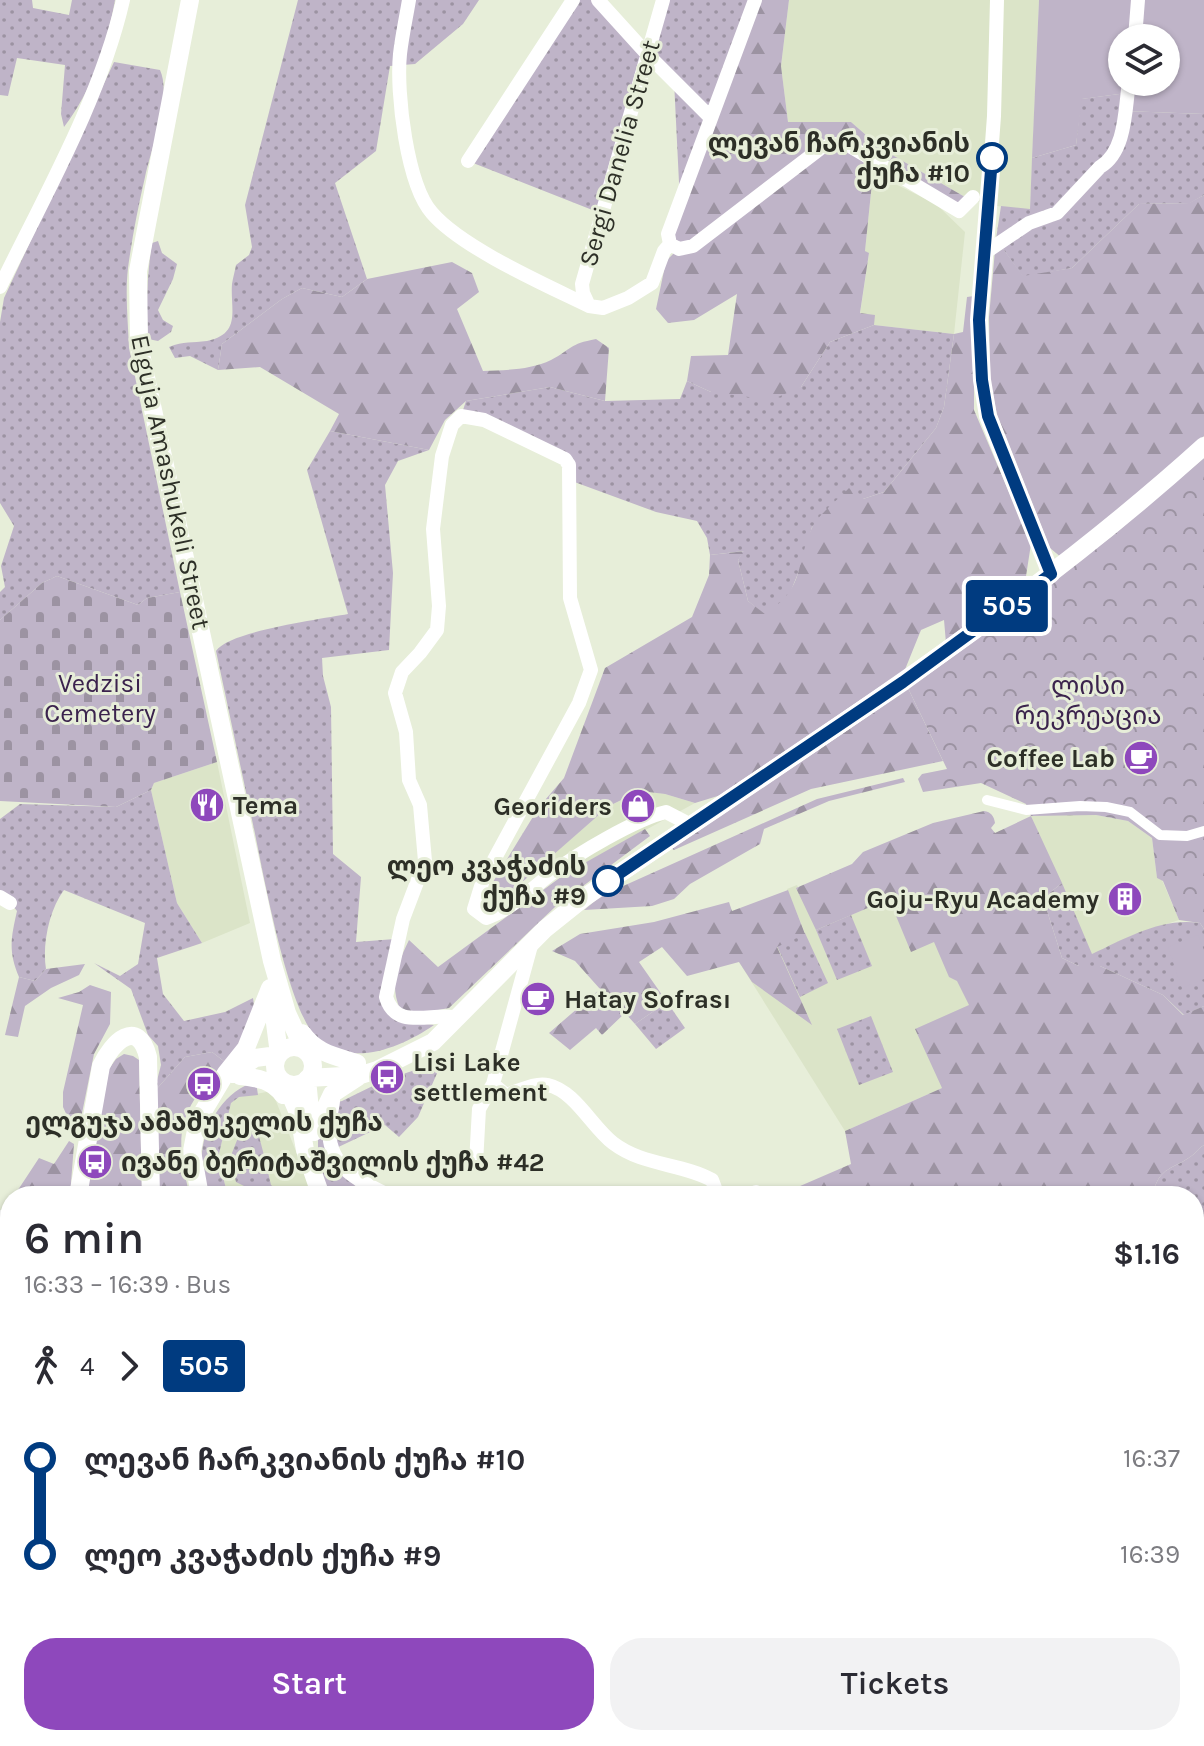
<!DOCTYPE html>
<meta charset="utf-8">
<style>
:root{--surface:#fff;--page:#f2f2f3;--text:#2b2b33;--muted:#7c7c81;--accent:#8e48bc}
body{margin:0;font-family:Karla,"Noto Sans Georgian",sans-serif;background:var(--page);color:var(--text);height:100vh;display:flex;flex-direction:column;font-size:30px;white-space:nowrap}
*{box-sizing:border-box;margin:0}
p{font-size:26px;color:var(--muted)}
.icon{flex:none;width:44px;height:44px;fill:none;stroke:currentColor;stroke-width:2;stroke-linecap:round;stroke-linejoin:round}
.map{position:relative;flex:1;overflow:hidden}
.sheet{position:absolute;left:0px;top:1186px;width:1204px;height:560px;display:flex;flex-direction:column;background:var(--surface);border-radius:32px 32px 0 0;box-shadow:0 2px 6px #0004}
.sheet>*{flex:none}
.badge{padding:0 16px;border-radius:6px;font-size:28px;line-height:52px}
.fabs{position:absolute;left:1108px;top:24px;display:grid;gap:16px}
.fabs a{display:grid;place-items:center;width:72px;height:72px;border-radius:50%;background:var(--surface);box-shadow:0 2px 6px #0004;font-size:40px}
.map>.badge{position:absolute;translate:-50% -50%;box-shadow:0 0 0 4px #fff}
.legs{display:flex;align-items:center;gap:12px;height:88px;padding:0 24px;font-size:26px}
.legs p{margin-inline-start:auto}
.headline{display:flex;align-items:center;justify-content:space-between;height:136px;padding:0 24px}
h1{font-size:44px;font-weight:600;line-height:60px}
.button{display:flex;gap:16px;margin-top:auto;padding:16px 24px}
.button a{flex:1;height:92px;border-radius:32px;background:var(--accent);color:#fff;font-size:32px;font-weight:600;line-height:92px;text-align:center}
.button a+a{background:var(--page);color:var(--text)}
ul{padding:0 24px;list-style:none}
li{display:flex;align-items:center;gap:28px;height:96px;font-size:30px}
li i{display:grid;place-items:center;width:12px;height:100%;margin:0 10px;background:currentColor}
li i::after{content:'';width:20px;height:20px;margin:-10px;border:6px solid;border-radius:50%;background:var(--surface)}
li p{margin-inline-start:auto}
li:first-child i{background:linear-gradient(#0000 50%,currentColor 0)}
li:last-child i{background:linear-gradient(currentColor 50%,#0000 0)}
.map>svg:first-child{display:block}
.built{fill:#dbe4c8}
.grass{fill:url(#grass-dots)}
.forest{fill:url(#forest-firs)}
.cemetery{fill:url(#cemetery-stones)}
.park{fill:url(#park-crowns)}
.garden{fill:#bfb4c8;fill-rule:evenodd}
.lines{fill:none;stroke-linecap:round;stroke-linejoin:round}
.pedestrian{stroke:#fff;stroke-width:10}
.minor{stroke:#fff;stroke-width:14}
.secondary{stroke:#fff;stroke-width:18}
.line-1-casing{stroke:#fff;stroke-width:18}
.line-1{stroke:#003b80;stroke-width:12}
.stop-1-dot{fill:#fff;stroke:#003b80;stroke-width:4}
.labels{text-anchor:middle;stroke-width:6;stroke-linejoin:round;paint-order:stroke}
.stop-label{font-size:26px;font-weight:bold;fill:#2d2f27;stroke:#e7eed9;text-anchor:end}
.street-label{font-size:26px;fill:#2d2f27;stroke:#e7eed9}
.park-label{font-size:26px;fill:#3b234d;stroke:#e7eed9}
.poi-label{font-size:26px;font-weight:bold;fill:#2d2f27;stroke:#e7eed9;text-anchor:start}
</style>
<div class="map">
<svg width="1204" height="1746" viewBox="0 0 1204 1746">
<defs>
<pattern id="grass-dots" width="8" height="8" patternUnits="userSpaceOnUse" patternTransform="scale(2)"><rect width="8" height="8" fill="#bfb4c8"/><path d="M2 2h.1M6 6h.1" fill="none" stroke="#9c93a2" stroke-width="1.8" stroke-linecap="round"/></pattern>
<pattern id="forest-firs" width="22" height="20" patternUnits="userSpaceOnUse" patternTransform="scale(2)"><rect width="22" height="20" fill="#bfb4c8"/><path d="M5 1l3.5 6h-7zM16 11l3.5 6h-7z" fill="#9c93a2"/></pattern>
<pattern id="cemetery-stones" width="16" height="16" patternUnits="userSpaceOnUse" patternTransform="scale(2)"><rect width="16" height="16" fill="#bfb4c8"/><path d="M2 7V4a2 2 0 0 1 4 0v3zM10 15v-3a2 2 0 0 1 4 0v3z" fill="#9c93a2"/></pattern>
<pattern id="park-crowns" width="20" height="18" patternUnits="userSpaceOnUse" patternTransform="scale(2)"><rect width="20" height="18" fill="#bfb4c8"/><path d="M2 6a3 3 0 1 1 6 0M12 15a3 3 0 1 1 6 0" fill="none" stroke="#9c93a2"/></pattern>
</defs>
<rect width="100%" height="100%" fill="#e7eed9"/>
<path class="built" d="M789 0H1039L1030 210 989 205 965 197 882 149 851 122H788L781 66Z
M873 173 936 204 965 232 954 334 874 325V315L860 314 869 254 865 251Z
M217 762 250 923 202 943 177 903 151 790 154 783Z
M641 791 665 794 695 803 565 874 550 857 609 806Z
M1066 814 1096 815 1128 821 1152 838 1157 878 1162 880 1179 920 1133 935 1092 955 1031 816Z
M954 872 1030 1049 845 1131 739 962 805 933 787 889 797 885 817 929Z
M272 1091 307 1179 311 1196H228L218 1158 231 1102 239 1097Z"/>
<path class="grass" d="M0 0H32L33 8 69 15 72 0H115C107 45 92 91 64 127L61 114 65 65 17 58 8 96 0 95Z
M298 0H479L463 24 415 64 390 66 376 151 335 183 367 279 342 297 302 288 282 299 222 344 218 370 190 356 175 358 169 347C184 341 192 343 207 341 242 334 230 309 232 284 233 277 235 271 236 265L249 255 252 247 245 205Z
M573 0H598L647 53 663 0H755L680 203 674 81 647 55 600 213 468 161Z
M114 62 160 70C172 96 151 149 145 177 138 207 132 238 128 268 125 294 128 321 129 348L180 592 147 598 138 605 57 576 42 583 0 620V592L5 587 1 566 14 526 0 503V322L4 298Z
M1127 93 1125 111 1204 114V195L1190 203 1139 204 1072 268 1023 277 996 239 1001 206 1030 209 1032 158 1076 145 1081 99Z
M158 241 162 253 177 264 173 279 158 310 163 320 173 326 171 332 158 341 148 339C146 306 147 275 152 243Z
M874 325 954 334 944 407 936 428 884 492 863 499 812 527 803 561 788 598 765 615 748 601 738 560 744 551 710 555 707 538 697 521 656 512 569 480V465L461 416 466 401 550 387 605 401 680 399 687 381 711 392 801 387 830 342Z
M330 431 429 450 398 461 385 485 393 573 389 650 322 658 323 676 331 707 333 854 361 877 356 942 395 939 384 1001 412 1022 434 1025C402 1047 351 1069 317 1038 288 1011 263 872 254 829 241 770 229 711 216 651 229 631 322 619 348 614L307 470Z
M151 790 177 903 202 943 157 958 163 994 184 1021 225 1012 253 998C258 1023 240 1043 225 1062L212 1052 185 1057 154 1092 161 1065 158 1046 148 1035 131 989 94 963 120 976 138 964 145 923 64 890C49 910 42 945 46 969L35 981 19 977C8 951 11 938 17 911L0 890V819L20 804 116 807Z
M1062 883 1092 954C1126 938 1162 917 1200 923L1204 929V1006L1184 1015 1163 995 1100 966H1079L1062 958 1043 898Z
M851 915 872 966 837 980 816 930Z
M805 933 828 983 800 997 777 946Z
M667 1002 685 1028 656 1049 635 1024Z
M871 1016 893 1072 859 1085 837 1029Z
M430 1065 438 1071 418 1117 399 1137 385 1125 332 1150 354 1178 356 1196H324L318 1167V1131L327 1105 342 1101 385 1080Z
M256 1082 258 1095 239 1097 231 1103 218 1158 228 1196H207C205 1183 200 1166 202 1152 205 1123 226 1089 256 1082Z
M253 1123 256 1125 265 1159 269 1158 271 1167 267 1168 271 1185 286 1196H261V1186L248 1188 236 1182 230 1158 243 1125Z
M1204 1145V1208L1194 1210V1196H1152C1160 1164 1173 1171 1194 1154 1198 1151 1200 1147 1204 1145Z
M130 1736 148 1738 152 1736H223L214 1746H118Z"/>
<path class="forest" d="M755 0H789L781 66 788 122H851L882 149 965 197 959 211 851 143 873 173 865 251 869 253 860 313 875 315 874 325 830 342 801 387 771 400 711 392 687 381 691 356 728 355 737 294 694 320 668 323 656 309 666 261 678 249 670 244Z
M1204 195V436L1104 526 1062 558 1050 548 997 415 990 380 989 317 996 239 1023 276 1072 268 1139 204 1189 203Z
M452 262 472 273 479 292 457 309 483 371C505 370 531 370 551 360 572 349 569 344 596 339L609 348 605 401 550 387 466 401 445 420 429 450 330 431 339 414 260 367 218 370 222 344 282 299 302 288 342 297 367 279Z
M974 296V410L1031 544 1024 589 946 643 944 620 921 630 904 672 721 795 695 803 665 794 640 791 609 806 495 906 488 890 539 807 564 778 605 668 692 617 709 575 710 555 745 551 738 560 748 601 765 614C805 588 795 568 811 530 817 515 838 500 849 488L863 499 884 492 936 428 944 407 954 334 963 332 967 297Z
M907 686 943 761 811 789 674 850 670 847Z
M903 778 905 782 829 801 764 829 760 844 690 884 674 899 652 906 584 910 601 896 817 799Z
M984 811C991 812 994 816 995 823L991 828 995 833 1031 816 1062 883 1043 898 1062 958 1079 966H1100L1163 995 1183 1015 1204 1006V1145C1200 1147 1198 1151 1194 1154 1173 1171 1160 1164 1152 1196H777L851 1164 845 1131 942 1088 915 1029 969 1005 957 981 949 977 934 942 911 952 889 899 816 930 796 888 852 864 863 852 933 823Z
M645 829 650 836 555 907 449 1008 416 1014 400 1009C389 984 398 963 409 940L438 967 565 874Z
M788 890 805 934 777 947 812 1025 752 982 739 962 687 976 662 947 639 962 667 1002 635 1024 625 1013 602 1035 596 1028 570 1050 549 1033 600 989 575 961 552 951 580 934 654 922 729 902 732 911Z
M85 964 79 975 51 988 25 1006 18 1037 5 1035 19 977 35 981 46 969Z
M90 985 111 992 110 1024 94 1054 80 1123 69 1120 63 1107V1092L83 1005 58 998 79 992Z
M212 1052 225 1062C179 1111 173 1131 190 1196H159L154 1092 185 1057Z
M124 1054 133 1056 139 1060 142 1196H86L109 1069 116 1059Z
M69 1141 74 1144 70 1196H14L39 1158 54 1164Z
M1204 1208V1438L1194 1443V1210Z
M1194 1490 1204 1510V1604L1194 1601Z
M8 1718H10V1736H152L148 1739 130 1736 118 1746H0V1722Z"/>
<path class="cemetery" d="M57 576 138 605 147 598 180 592 217 762 154 783 151 790 116 807 0 801V620L42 583Z"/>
<path class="park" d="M1204 458V929L1200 923 1179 920 1163 881 1157 878 1152 838 1128 821 1096 815 1031 816 1026 804 981 783 923 792 918 779 922 774 947 769 907 686 1111 537Z"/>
<path class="garden" d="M1039 0H1204V114L1124 111 1127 93 1082 99 1076 145 1032 158ZM1122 38H1166V82H1122Z
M1198 935 1204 950V979L1182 988 1168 947Z
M10 1510V1606L0 1615V1516Z"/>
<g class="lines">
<path class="pedestrian" d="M987 800 1026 810 1080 806 1106 807 1130 812 1160 835 1187 836 1204 831"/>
<path class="minor" d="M409 0C406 18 402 36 400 54 396 93 407 185 432 213 462 248 546 285 589 306L603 308 628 298 652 283 664 251 670 244
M598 0 647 54 711 118
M755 0 668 234 670 244 679 249 693 246 821 148 832 144 848 145 959 211 973 197
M997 0 994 116 979 320 982 380 988 416 1051 574
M1135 38 1138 0
M468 161 573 0
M983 254 1029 223 1057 213 1100 167C1126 152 1125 109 1129 82
M0 287C44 197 101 97 123 0
M589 306 583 293 582 284 663 0
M0 897 10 903
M532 942 493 1084 506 1095C519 1091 535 1082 548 1085 575 1091 592 1127 613 1143 643 1166 681 1163 712 1180L718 1196
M459 1018C434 1011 396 1032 386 997L403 919 425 861 420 805 409 780 406 732 395 693 402 672 420 653 437 630 439 606 433 529 442 456 452 425 461 416 484 420 565 459 569 465 570 598 591 670 579 703 483 880 474 909 486 918C511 910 531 889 552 873 577 854 636 819 666 812L691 825
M333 1101C332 1112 328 1122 329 1133 331 1169 361 1182 390 1196
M476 1163 479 1109 493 1084
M745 1196 756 1192
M0 1217 10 1220
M0 1280 10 1275
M1194 1611 1204 1615
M439 1736 443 1746
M701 1736 705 1746
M985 1736 990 1746
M892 1746 896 1736
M1058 1746 1059 1736"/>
<path class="secondary" d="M190 0 138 271 139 345 272 961 287 1013 304 1050
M271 992 279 1054
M302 1033C316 1053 334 1056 357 1063
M275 1066a19 19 0 1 1 38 0a19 19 0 1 1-38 0Z
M233 1074 255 1058 278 1055
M240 1076C258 1078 272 1080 283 1095
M308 1078 361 1075 377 1070 433 1042 545 929 585 897C795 753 1014 618 1204 446
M307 1079 312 1131
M285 1083 299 1115 305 1150 321 1196
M314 1132 332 1094 358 1077
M78 1196 101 1066C112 1042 138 1017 148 1057L151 1196
M200 1196 192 1151 198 1120 226 1073 246 1048 270 988
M0 1468 10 1446
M308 1746 310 1736"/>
</g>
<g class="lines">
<g class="line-1-casing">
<path id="line-1" d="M608 881 903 682 1051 574 988 416 982 380 979 320 992 158"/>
</g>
<use href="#line-1" class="line-1"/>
</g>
<defs>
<g id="cafe-disc" transform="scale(1.8)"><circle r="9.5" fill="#8e48bc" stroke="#e7eed9"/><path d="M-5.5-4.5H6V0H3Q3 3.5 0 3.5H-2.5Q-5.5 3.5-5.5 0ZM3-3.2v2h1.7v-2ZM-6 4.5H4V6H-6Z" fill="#fff"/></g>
<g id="restaurant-disc" transform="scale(1.8)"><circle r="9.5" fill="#8e48bc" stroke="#e7eed9"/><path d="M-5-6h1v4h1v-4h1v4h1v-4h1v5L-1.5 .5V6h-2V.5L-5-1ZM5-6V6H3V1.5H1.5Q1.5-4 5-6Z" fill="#fff"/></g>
<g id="shop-disc" transform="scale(1.8)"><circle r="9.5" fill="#8e48bc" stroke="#e7eed9"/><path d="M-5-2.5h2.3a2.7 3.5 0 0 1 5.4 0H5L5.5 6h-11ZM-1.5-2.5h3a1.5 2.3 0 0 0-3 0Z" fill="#fff"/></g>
<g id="building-disc" transform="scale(1.8)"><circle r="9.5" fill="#8e48bc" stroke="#e7eed9"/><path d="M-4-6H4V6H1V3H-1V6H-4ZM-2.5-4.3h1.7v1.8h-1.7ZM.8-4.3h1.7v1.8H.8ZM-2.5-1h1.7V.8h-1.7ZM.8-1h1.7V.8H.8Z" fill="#fff"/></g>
<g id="bus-disc" transform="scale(1.8)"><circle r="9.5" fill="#8e48bc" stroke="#e7eed9"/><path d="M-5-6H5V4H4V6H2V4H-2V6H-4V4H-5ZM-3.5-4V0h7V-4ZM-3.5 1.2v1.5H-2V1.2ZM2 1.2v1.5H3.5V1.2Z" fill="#fff"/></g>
</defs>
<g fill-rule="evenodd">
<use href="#cafe-disc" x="1141" y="758"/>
<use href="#restaurant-disc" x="207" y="805"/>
<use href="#shop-disc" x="638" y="806"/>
<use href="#building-disc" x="1125" y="899"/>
<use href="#cafe-disc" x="538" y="999"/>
<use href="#bus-disc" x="387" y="1077"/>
<use href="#bus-disc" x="204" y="1084"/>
<use href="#bus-disc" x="95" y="1162"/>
</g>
<g class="stop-1-dot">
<circle cx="992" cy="158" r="14"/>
<circle cx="608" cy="881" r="14"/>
</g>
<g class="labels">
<g class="stop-label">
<text x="970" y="152">ლევან ჩარკვიანის<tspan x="970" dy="30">ქუჩა #10</tspan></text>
<text x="586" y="875">ლეო კვაჭაძის<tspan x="586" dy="30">ქუჩა #9</tspan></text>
</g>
<g class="street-label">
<text transform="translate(619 153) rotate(-74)" y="9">Sergi Danelia Street</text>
<text transform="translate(171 482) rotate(78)" y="9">Elguja Amashukeli Street</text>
</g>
<g class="park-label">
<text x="100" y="692">Vedzisi<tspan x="100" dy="30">Cemetery</tspan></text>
<text x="1088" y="694">ლისი<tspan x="1088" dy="30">რეკრეაცია</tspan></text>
</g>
<g class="poi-label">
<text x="1115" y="767" text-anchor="end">Coffee Lab</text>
<text x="233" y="814">Tema</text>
<text x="612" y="815" text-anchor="end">Georiders</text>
<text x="1099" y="908" text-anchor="end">Goju-Ryu Academy</text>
<text x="564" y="1008">Hatay Sofrası</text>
<text x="413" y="1071">Lisi Lake<tspan x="413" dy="30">settlement</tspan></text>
<text x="204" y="1131" text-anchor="middle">ელგუჯა ამაშუკელის ქუჩა</text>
<text x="121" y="1171">ივანე ბერიტაშვილის ქუჩა #42</text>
</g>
</g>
</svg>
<div class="fabs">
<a><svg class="icon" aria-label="layers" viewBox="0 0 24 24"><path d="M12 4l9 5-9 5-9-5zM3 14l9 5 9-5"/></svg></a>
</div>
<b class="badge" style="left:1007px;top:606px;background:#003b80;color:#fff">505</b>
<section class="sheet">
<div class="headline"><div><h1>6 min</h1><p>16:33 – 16:39 · Bus</p></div><b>$1.16</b></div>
<div class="legs"><svg class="icon" aria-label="walk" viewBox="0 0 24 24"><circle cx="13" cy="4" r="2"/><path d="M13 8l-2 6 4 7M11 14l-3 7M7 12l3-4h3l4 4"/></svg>4<svg class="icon" aria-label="forward" viewBox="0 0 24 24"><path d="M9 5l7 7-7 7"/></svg><b class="badge" style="background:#003b80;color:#fff">505</b></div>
<ul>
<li><i style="color:#003b80"></i><b>ლევან ჩარკვიანის ქუჩა #10</b><p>16:37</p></li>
<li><i style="color:#003b80"></i><b>ლეო კვაჭაძის ქუჩა #9</b><p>16:39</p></li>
</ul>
<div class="button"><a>Start</a><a>Tickets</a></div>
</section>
</div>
